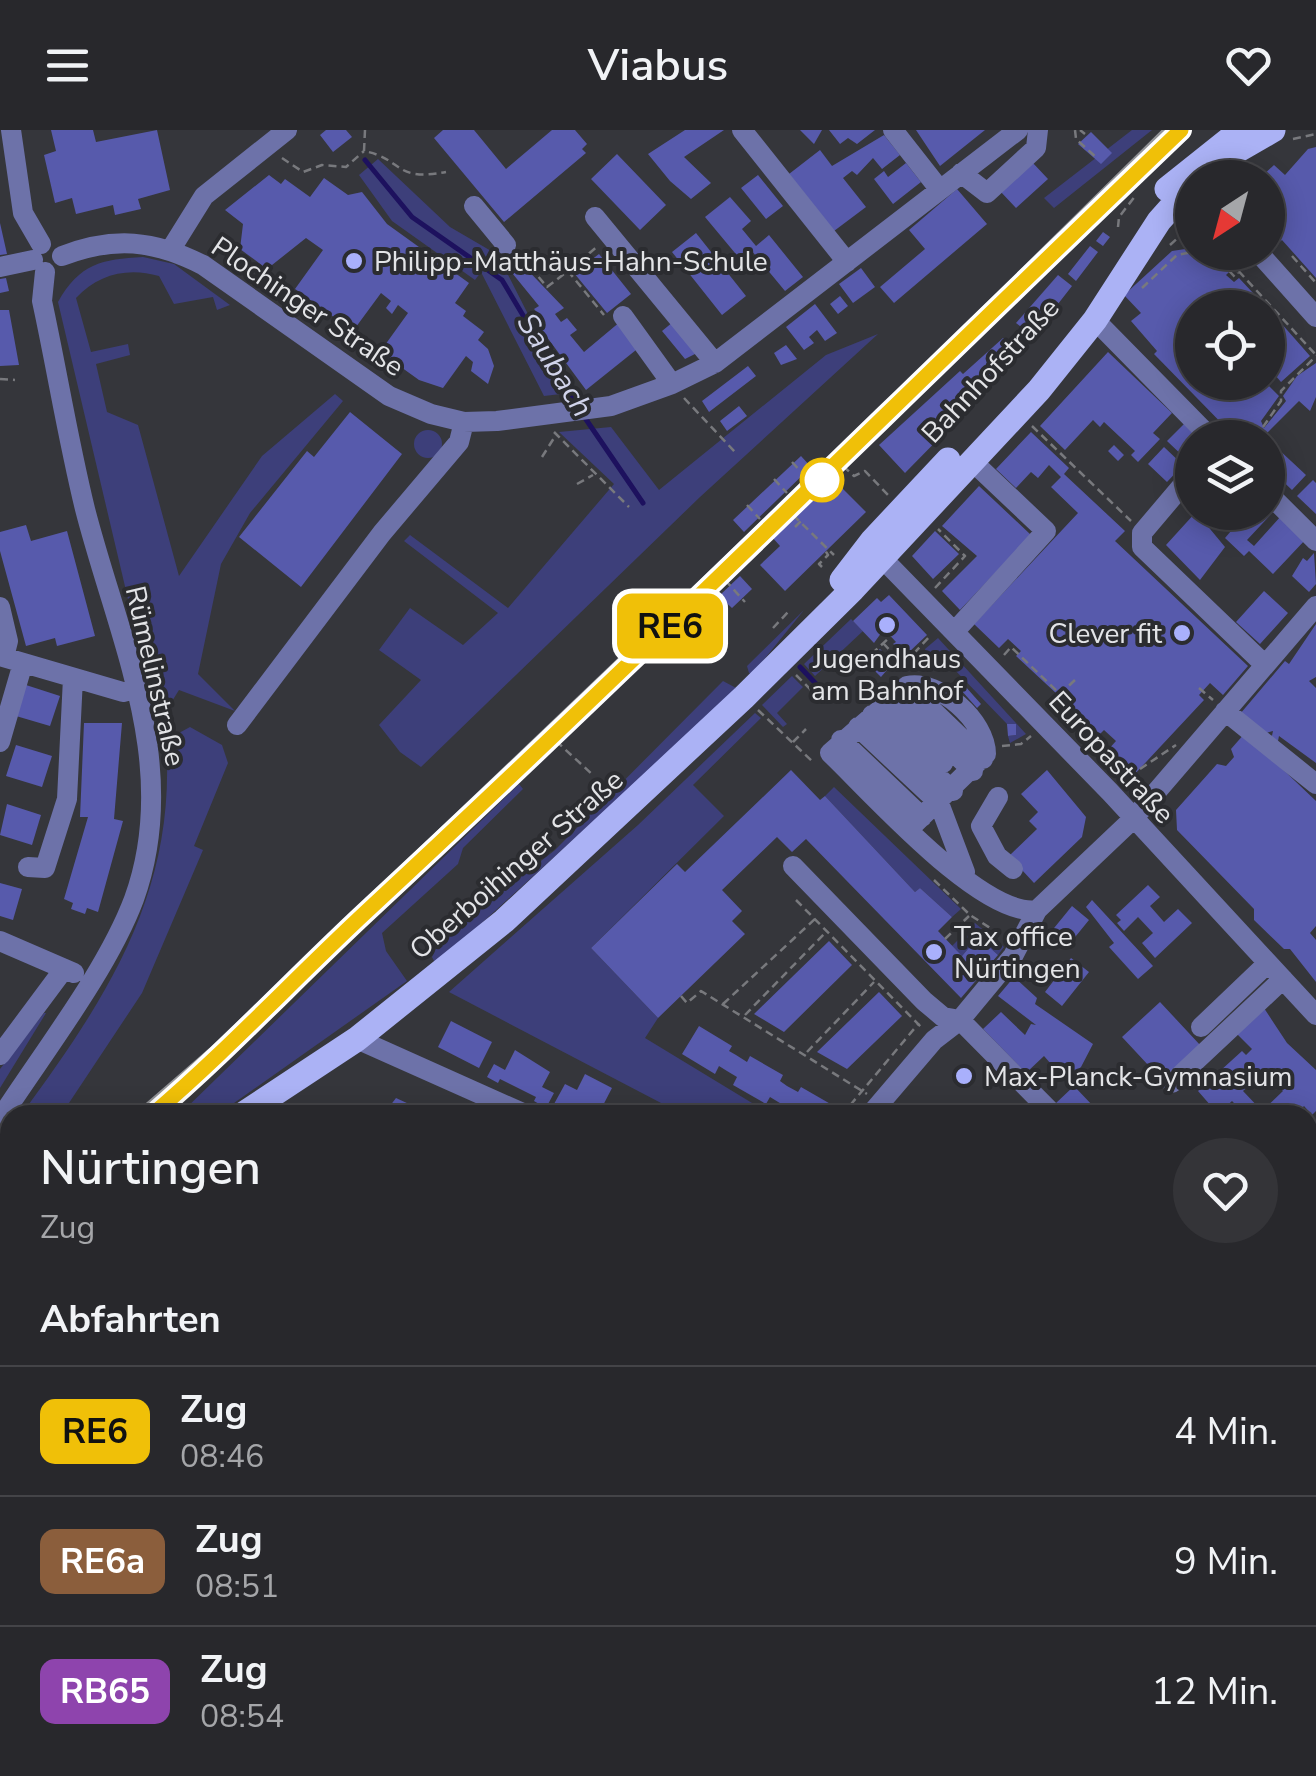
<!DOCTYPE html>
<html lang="de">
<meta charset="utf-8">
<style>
:root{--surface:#28282c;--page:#343438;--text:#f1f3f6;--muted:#a5a6a9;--line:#444448}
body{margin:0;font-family:"Nunito Sans",sans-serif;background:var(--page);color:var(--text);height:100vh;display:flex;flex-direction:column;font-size:38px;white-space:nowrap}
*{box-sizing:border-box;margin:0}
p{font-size:32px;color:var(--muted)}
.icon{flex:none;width:55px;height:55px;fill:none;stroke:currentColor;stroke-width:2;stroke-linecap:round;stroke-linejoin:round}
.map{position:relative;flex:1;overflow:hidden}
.side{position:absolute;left:0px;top:975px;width:1318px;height:672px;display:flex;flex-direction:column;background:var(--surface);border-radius:30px 30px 0 0;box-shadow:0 5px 25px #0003,0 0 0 2px var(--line)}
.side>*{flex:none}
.badge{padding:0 20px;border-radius:15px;font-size:35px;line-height:65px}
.needle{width:65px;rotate:216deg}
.tools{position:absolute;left:1175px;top:30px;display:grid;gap:20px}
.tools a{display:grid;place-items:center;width:110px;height:110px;border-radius:50%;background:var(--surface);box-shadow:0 5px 25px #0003,0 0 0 2px var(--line);font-size:50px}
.map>.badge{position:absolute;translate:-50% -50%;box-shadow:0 0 0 5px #fff}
h2{padding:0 40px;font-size:38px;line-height:90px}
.round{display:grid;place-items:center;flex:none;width:105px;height:105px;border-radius:52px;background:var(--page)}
.headline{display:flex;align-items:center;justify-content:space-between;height:170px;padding:0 40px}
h1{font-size:48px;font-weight:600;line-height:75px}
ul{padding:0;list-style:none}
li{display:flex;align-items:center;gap:30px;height:130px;padding:0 40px;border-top:2px solid var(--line)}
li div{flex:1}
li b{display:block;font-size:38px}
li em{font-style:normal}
li .badge{min-width:110px;font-weight:700;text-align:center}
header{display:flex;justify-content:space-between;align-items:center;height:130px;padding:0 40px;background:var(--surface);font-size:45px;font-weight:600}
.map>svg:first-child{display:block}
.green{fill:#3d3f7a}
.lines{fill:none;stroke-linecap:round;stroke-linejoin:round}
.stream{stroke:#1d115e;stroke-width:5}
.building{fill:#575aac;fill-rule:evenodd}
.path{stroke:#78797d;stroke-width:2.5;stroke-dasharray:8 5;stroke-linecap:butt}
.minor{stroke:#6d72a9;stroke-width:20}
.major{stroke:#abb2f5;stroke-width:25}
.rail{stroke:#919296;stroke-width:5}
.line-casing{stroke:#fff;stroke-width:22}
.line{stroke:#f0c008;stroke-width:15}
.poi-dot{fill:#a9b0fc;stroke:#2b2c30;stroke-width:4}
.stop-dot{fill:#fff;stroke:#f0c008;stroke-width:5}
.labels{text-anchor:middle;stroke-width:8;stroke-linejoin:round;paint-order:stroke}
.poi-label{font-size:28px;fill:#e3e4e7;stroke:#2b2c30;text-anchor:start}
.street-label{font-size:28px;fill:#e3e4e7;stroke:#2b2c30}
.water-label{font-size:30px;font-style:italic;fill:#d1d4eb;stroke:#2b2c30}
</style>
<header><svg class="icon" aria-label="menu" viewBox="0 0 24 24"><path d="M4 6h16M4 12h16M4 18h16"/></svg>Viabus<svg class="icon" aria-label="heart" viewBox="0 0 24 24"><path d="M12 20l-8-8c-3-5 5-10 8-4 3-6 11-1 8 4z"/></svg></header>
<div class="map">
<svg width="1316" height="1646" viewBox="0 0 1316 1646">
<rect width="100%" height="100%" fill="#35363b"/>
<path class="green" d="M1132 0H1152L1054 78 1044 68Z
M378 29 450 97 498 125 534 196 578 262 544 266 481 142 475 150 392 91 359 45Z
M143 127 174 134 230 175 217 180 213 167 174 174 159 146C128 137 98 144 76 168L91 222 128 214 130 225 96 234 107 282 138 295 179 446 262 326 335 264 343 271 250 383 221 434 198 544 235 581 179 560 169 576 152 571 58 172C79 134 102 129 143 127Z
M878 204 700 367 421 637 400 622 379 595 421 550 379 520 410 478 463 515 498 483 404 411 410 405 508 478 614 354 559 302 611 297 659 360 826 225Z
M414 314a14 14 0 1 1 28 0a14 14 0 1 1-28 0Z
M804 480 753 543H749L747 536Z
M851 489 863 501 815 546 804 534Z
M938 508 1026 604 1010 613 1008 606 1016 605 1015 594H1007L951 536 927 527 925 519Z
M792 546 803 557 777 583 787 594 783 597 762 575Z
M723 551 738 559 436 835 432 827 440 810 555 720Z
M755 583 761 588 693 655 724 686 591 818 658 888 645 908 772 985H684L449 862 638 695Z
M190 597 222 615 228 633 194 716 203 720 142 863 61 985H21C107 868 177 762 166 610Z
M519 654 523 659 463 718 458 734 382 803 386 821 407 851 217 985H179Z
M834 657 961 779 952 787 920 758 915 762 825 666Z
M975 793 1004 817 998 825 978 807 962 826 952 816Z
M44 883H46L0 958V939Z
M10 1161V1212L0 1217V1168Z
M0 1572 10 1609V1638H18L20 1646H0Z
M577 1638H669L661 1646H588Z"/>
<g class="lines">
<path class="stream" d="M365 30 412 87 502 150 577 276
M583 285 643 373
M800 537 820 558"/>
</g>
<path class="building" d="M51 0H93L96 12 157 0 170 60 138 69 141 79 115 85 113 75 76 84 72 68 55 73 44 25 56 21Z
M326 0H346L352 7 333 22 320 5Z
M443 0H474L506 39 552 0H575L587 14 582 19 586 23 504 92 434 8Z
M685 0H724L684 27 711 53 691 69 670 51 648 24Z
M800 0H822L814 14Z
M829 0H875L857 14 848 8 840 14Z
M916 0H985L940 36Z
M1091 2 1112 23 1101 34 1078 14Z
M884 5 900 25 882 39 873 28 857 45 852 41 843 48 866 77 834 101 789 44 820 20 832 36Z
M1316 17V148L1282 110 1271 119 1268 115V48H1260L1274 35 1285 45 1308 19Z
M617 24 666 75 640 100 591 49Z
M1032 32 1048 49 1016 78 1000 61Z
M906 33 921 52 893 74 874 49 884 41 888 47Z
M269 45 281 54 285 49 310 67 324 48 348 65 362 62 387 94 469 153 455 173 466 181 463 186 484 202 478 210 488 219 494 236 488 254 471 241 473 232 466 226 443 258 419 250 380 222 408 183 398 175 392 184 386 178 391 171 381 163 353 201 295 159 323 120 306 108 267 139 240 119 243 94 225 80Z
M758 45 783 76 766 89 741 58Z
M957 59 987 94 894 173 880 157 925 119 909 100Z
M730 67 751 91 742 99 756 116 769 105 803 147 785 161 751 120 740 129 705 87Z
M0 93 7 124 0 125Z
M1103 102 1110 107 1103 116 1096 111Z
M696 103 746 166 722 185 672 122Z
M1090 116 1098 122 1076 151 1068 144Z
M1192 118V122H1215L1231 140 1226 145 1234 152 1239 148 1267 178H1236L1232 173 1214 178 1220 172 1216 168 1206 178H1192V190L1174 207 1192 201V252H1265L1279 266 1261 291 1264 298 1286 271 1283 266 1297 246 1316 233V267L1310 281 1299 271 1262 308H1236L1154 224 1157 221 1131 191 1141 183 1124 165 1172 121Z
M599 124 631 164 607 183 574 143Z
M518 130 564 178 555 184 561 192 567 188 577 200 570 205 584 222 621 191 641 216 586 260 538 195 544 190 534 179 539 176 508 138Z
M861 138 875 157 853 173 839 154Z
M1058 145 1072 156 1033 206 1016 193Z
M6 148 9 161 0 163V149Z
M840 166 848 176 838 184 830 174Z
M815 174 837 203 825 211 817 200 809 207 814 213 804 220 786 197Z
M0 180H9L19 235 0 236Z
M1273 184 1310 226 1281 252 1268 237V189Z
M673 192 697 223 685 229 662 201Z
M1003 208 1019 218 1013 233 905 343 879 315 960 241 963 244Z
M786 215 797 229 781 235 774 223Z
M1108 222 1172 283 1153 303 1160 309 1138 332 1131 325 1135 321 1104 292 1100 297 1093 290 1065 320 1040 296Z
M748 236 756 246 709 282 702 271Z
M739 276 747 286 727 301 720 291Z
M350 282 402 324 301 457 239 407 307 321 314 327Z
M1184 294 1199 308H1192V325L1187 330 1167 311Z
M1031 302 1069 338 1064 344 1125 401 1115 411 1248 536 1223 565 1210 553 1199 565 1204 570 1133 646 1107 621 1116 611 1104 600 1100 604 1016 526 1021 521 1008 509 999 518 974 494 1078 383 1051 357 1061 347 1049 335 1038 348 1031 342 1016 358 996 339Z
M1114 315 1124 325 1118 331 1108 321Z
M1164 317 1183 335 1167 352 1148 334Z
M1276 317 1306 345 1292 360 1268 337V326Z
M801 326 811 337 744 402 733 390Z
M1313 350 1316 353V384L1297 366Z
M979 356 1031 405 960 480 942 461 977 426 942 396Z
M841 357 866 382 785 461 760 435 780 416 772 407 819 361 828 370Z
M1268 373 1275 380 1247 410 1254 416 1281 386 1306 409 1273 444 1249 421 1244 426 1225 408 1231 401 1227 397 1240 382H1268Z
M1196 382 1225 417 1200 450 1166 415Z
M26 395 31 411 67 401 95 506 57 516 55 508 26 516 0 421V402Z
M935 401 959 424 933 449 912 426Z
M1314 423 1316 454 1309 462 1292 446 1303 428 1307 431Z
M740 446 752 459 732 478 719 466Z
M1264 461 1288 483 1260 514 1236 492Z
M889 465 927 505 907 524 893 514 896 512 884 499 874 513 853 491 877 468 881 472Z
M1316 494V547L1309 551 1316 558V633L1279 606 1274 631 1316 671V796L1310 803 1316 810V852L1290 819H1284L1254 790V779L1177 700 1176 680 1217 634 1226 636 1234 627 1231 619 1245 603 1268 624 1273 601 1266 603 1240 584 1285 531 1289 534Z
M880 519 893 533 881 547 874 540 881 534 873 525Z
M26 555 60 566 50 596 16 586Z
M965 556 981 574 977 578 961 560Z
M84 593H122L114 689 123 691 98 782 87 778 85 784 71 779 73 773 64 769 88 687H80Z
M1007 594H1016V605L1008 606Z
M16 615 52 626 42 657 6 646Z
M791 640 820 670 825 666 915 762 920 758 952 787 938 801 962 826 978 807 998 825 961 868 806 709 792 722 777 707 722 760 742 781 732 791 745 804 658 888 591 818 677 734 685 742Z
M1047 640 1086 687 1082 707 1034 753 1009 726 1037 699 1029 691 1038 682 1021 664Z
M7 674 41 685 32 715 0 705Z
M0 753 22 759 13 790 0 786Z
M1148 755 1160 767 1150 776 1164 792 1178 779 1192 793 1155 828 1142 813 1153 803 1138 787 1124 801 1117 793 1121 790 1116 785Z
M1092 770 1153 836 1138 849 1109 817 1114 813 1086 777Z
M1072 776 1089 790 1067 817 1050 803Z
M829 811 852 835 784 902 754 884Z
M1071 828 1089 842 1062 876 1045 862Z
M1014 847 1037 868 1035 874 1093 914 1081 937 1065 950 1044 926 1026 943 983 899 1001 882 1025 905 1031 894 1036 895 998 866Z
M879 862 902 886 847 939 817 922Z
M1160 872 1201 916 1163 951 1122 907Z
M1262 875 1287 913 1316 940V981L1312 985 1304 976 1298 982 1301 985H1246L1232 971 1218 984 1198 961 1242 921 1246 925 1252 919 1234 901ZM1264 941 1283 961 1262 981 1243 961Z
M451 891 492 912 479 938 438 917Z
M699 896 732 916 729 921 736 925 747 932 750 926 783 945 780 951 787 956 798 962 801 957 834 976 829 985H784L788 978 770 967 766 974 733 955 737 947 727 941 719 936 715 944 682 924Z
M515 920 550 942 542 957 554 963 546 978 534 971 536 967 500 949 498 953 487 947 494 934 505 940Z
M585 944 612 958 598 985H574L554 974 565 954 577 960Z
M1074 956 1094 977 1088 982 1091 985H1065L1055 974Z
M396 968 409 974 414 985H383Z
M644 974 664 985H638Z
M1308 1191 1316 1200V1234L1309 1240Z
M1311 1297 1316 1302V1326L1309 1332 1308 1300Z
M6 1447 10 1449V1479L0 1476Z
M1312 1492 1316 1495V1534L1308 1531V1497Z
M1308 1595 1316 1603 1308 1616Z
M419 1638H462L455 1646H430Z
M490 1638H510L503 1646H489L486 1643Z
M1217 1638H1238L1239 1646H1217Z"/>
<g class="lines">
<path class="path" d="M365 0 364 21C404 29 393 52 446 42
M1075 0 1076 9 1098 29
M1080 0 1085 4
M1293 9 1316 4
M282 28 303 42 322 35 346 37 364 21
M1118 97 1119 87 1136 65
M1181 104 1192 103
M1170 115 1192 95
M1211 122 1235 147 1238 143
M1221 122 1316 225
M1292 126 1316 153
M522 127 547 157 568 141 604 185
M569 140 598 116
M1142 158 1177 125 1192 122
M0 249 15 250
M684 268 735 322
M1032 296 1131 391
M1263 297 1281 271V261L1316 226
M554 302 629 377
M542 327 554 308
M792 332 805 346
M843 336 854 346 865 341 888 365
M774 349 787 363
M577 354 593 345
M747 375 760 389
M793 385 834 425
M795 397 803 389
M822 437 819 434 828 425 825 420
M725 450 745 472
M935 458 965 426 938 399
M773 498 789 481
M883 513 905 536 917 532
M1004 525 1011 517 1060 564 1075 550
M862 533 891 506
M919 537 916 521 930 506
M796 545 822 571
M1199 558 1213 570
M758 580 814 633
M556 611 593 645
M793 612 806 599
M1002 616 1021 614 1031 606
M1140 639 1176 615
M934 750 970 785 1001 805
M796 770 922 898
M945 809 969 786
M681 866 687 873 701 861 867 964
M723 874 816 788
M745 885 826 802
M807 922 874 852
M842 985 919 893
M1308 1011 1316 1003
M108 1638 111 1646
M396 1638 406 1646
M176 1646 183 1638
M811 1646 822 1638"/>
<path class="minor" d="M11 0 23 83 41 114
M742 0 847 132
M893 0 940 60
M961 43 987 63 1036 18 1038 0
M474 76 506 115
M595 87 715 233
M171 119 204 66 287 0
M1258 122 1316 187
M62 126C114 106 154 110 203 135L389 266 431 284 464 292 497 291 611 276 672 254 715 233 1018 0
M0 137 33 130
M623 186 672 254
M1095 190 1211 308
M1192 344 1142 403V417L1264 534
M1268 363 1316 411
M870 427 882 428 1110 662 1316 885
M0 477 8 511 4 527
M955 501 1046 401 972 331
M0 526 123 562 134 559
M907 556 983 629
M895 566 973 641
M883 576 943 633
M1225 581 1316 654
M872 585 953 661
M237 595 382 403 459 312 464 292
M858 597 939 673 965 742
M841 610 922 687
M0 612 23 533
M998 667 981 696 997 726 1013 739
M909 699 986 624C986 591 939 549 907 556L830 623C871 662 982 788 1037 780
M793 736 924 871 943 887 960 890 1054 985
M28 737 45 738 67 669 73 548
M0 811 74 843
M1201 897 1268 833
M357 909 527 985
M0 925 64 839
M1172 953 1283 849
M870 985 934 910 960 890 1013 826 1037 780 1133 689 1316 476
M0 989C42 924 107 841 134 769 182 636 118 508 85 379 68 310 57 240 42 171L45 142
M1308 1111 1314 1105
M1308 1130 1316 1139
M1308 1177 1316 1178
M0 1226 10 1222
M1308 1256 1316 1265
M1316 1563 1312 1568 1316 1574
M542 1638 553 1646
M731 1638 739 1646
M1162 1638 1164 1646"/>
<path class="major" d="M1228 26 1273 0
M1167 59 1241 0
M842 450 872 411 948 330
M242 985 357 909 504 791 744 567 853 459 1039 260 1095 190 1159 91 1192 54
M0 1145 10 1139"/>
<path class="rail" d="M136 985 211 920 874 287 1165 0
M0 1084 10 1077"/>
</g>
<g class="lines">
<g class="line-casing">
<path id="line" d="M152 985C227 921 294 849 366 782 642 526 909 260 1181 0"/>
</g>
<use href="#line" class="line"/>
</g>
<g class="poi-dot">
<circle cx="354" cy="131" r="10"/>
<circle cx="887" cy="495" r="10"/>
<circle cx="1182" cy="503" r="10"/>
<circle cx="934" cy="822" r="10"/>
<circle cx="964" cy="946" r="10"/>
</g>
<circle class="stop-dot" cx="822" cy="350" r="20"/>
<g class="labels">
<g class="poi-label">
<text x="374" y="141">Philipp-Matthäus-Hahn-Schule</text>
<text x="1162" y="513" text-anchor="end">Clever fit</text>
<text x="887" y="538" text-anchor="middle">Jugendhaus<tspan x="887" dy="32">am Bahnhof</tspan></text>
<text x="954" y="816">Tax office<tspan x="954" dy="32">Nürtingen</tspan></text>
<text x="984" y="956">Max-Planck-Gymnasium</text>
</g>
<g class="street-label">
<text transform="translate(308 176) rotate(34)" y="10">Plochinger Straße</text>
<text transform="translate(990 240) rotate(-47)" y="10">Bahnhofstraße</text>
<text transform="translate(156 546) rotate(77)" y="10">Rümelinstraße</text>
<text transform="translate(1112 627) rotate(47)" y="10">Europastraße</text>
<text transform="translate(516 734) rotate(-41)" y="10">Oberboihinger Straße</text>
</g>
<g class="water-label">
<text transform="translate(555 235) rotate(58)" y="10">Saubach</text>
</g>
</g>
</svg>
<div class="tools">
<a><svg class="needle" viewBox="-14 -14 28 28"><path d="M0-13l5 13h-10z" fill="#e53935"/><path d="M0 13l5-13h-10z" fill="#a5a6a9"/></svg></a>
<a><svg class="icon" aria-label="locate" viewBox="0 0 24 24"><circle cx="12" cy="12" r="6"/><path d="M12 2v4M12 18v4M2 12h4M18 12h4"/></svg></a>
<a><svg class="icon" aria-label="layers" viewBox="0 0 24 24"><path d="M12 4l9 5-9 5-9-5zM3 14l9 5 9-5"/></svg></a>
</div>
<b class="badge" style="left:670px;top:496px;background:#f0c008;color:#111">RE6</b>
<section class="side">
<div class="headline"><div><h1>Nürtingen</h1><p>Zug</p></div><a class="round"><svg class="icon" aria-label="heart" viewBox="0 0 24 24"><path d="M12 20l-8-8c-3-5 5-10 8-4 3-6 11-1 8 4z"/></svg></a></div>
<h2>Abfahrten</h2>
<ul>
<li><span class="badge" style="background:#f0c008;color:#111">RE6</span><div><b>Zug</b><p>08:46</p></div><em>4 Min.</em></li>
<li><span class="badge" style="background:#8b5e3c;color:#fff">RE6a</span><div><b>Zug</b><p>08:51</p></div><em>9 Min.</em></li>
<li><span class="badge" style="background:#8e44ad;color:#fff">RB65</span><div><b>Zug</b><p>08:54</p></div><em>12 Min.</em></li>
</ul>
</section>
</div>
